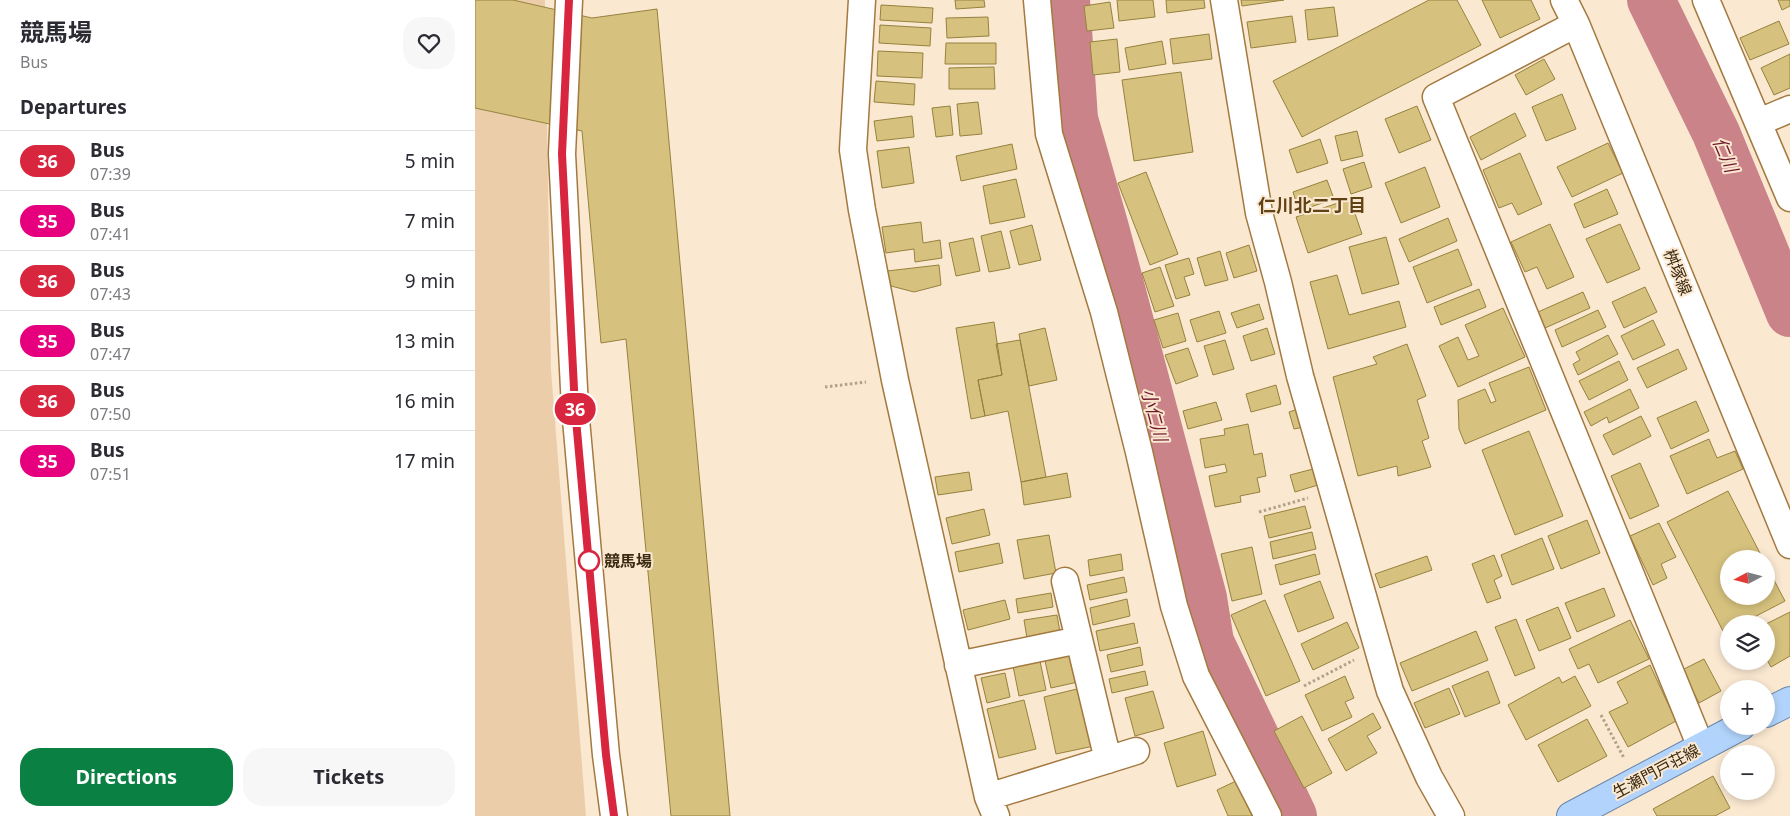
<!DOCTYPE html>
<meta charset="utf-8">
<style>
:root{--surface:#fff;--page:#f7f7f7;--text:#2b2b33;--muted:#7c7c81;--line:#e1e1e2;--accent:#0b8043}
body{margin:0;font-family:"Noto Sans","Noto Sans JP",sans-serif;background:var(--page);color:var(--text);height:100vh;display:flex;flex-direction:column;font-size:19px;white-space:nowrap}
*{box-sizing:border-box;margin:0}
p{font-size:16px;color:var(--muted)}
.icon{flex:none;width:28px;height:28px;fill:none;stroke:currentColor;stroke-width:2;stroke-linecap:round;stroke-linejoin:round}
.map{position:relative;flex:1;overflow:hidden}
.drawer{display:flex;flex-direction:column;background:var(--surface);width:475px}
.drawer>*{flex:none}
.badge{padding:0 10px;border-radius:16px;font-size:18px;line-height:32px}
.needle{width:32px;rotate:263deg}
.tools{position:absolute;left:1245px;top:550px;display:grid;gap:10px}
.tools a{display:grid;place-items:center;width:55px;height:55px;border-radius:50%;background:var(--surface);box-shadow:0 2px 8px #0003;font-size:25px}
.map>.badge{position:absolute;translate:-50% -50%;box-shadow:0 0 0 2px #fff}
h2{padding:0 20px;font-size:19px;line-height:45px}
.round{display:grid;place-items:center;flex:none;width:52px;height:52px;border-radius:20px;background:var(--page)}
.summary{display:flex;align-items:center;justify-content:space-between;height:85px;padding:0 20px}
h1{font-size:24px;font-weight:700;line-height:38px}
.cta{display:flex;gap:10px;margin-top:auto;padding:10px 20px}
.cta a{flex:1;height:58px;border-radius:20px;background:var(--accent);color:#fff;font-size:20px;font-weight:700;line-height:58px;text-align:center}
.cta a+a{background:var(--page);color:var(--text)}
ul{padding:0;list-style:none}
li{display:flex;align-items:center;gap:15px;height:60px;padding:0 20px;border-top:1px solid var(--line)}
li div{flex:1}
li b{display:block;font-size:19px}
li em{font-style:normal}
li .badge{min-width:55px;font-weight:700;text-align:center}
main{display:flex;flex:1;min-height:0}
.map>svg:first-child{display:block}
.green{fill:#ebcea9}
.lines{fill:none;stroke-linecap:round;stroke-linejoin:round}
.river{stroke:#cb838a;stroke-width:48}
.building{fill:#d6c27e;stroke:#96823d}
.minor-casing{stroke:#a37940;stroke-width:29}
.major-casing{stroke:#6785a8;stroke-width:30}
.path{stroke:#b3a18a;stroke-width:3;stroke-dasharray:2.5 2.5;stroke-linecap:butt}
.minor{stroke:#fff;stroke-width:26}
.major{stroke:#b2d4fc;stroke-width:28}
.line-casing{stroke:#fff;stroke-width:11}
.line{stroke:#d7263d;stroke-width:8}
.stop-dot{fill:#fff;stroke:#d7263d;stroke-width:2.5}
.labels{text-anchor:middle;stroke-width:4;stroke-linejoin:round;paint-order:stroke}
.street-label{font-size:16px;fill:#3b2911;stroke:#fae8d1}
.stop-label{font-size:16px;font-weight:bold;fill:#3b2911;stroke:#fae8d1;text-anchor:start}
.water-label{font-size:18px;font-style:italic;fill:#70192c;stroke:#fae8d1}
.neighbourhood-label{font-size:18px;font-weight:bold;fill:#614215;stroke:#fae8d1}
</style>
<main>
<section class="drawer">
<div class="summary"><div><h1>競馬場</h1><p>Bus</p></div><a class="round"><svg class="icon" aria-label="heart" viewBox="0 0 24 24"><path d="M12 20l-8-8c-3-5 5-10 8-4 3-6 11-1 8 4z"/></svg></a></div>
<h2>Departures</h2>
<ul>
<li><span class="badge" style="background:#d7263d;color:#fff">36</span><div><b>Bus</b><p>07:39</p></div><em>5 min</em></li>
<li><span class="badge" style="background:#e6007e;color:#fff">35</span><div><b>Bus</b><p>07:41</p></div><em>7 min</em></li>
<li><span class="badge" style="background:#d7263d;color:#fff">36</span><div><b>Bus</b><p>07:43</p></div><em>9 min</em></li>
<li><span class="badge" style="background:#e6007e;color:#fff">35</span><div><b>Bus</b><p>07:47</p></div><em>13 min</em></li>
<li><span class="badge" style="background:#d7263d;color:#fff">36</span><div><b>Bus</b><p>07:50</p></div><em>16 min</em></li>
<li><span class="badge" style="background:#e6007e;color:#fff">35</span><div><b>Bus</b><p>07:51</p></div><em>17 min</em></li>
</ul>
<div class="cta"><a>Directions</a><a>Tickets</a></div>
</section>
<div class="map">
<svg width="1315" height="816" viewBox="0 0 1315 816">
<rect width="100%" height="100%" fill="#fae8d1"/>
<path class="green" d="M0 0H70L76 370 111 816H0Z"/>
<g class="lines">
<path class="river" d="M591 0 599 119 630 228 728 598 735 642 818 816
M1176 0 1241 133 1315 313"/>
</g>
<path class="building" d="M0 0H38L117 18 182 9 255 816H196L151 339 126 343 107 131 0 108Z
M480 0H509L510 7 481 9Z
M642 0H678L680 17 644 21Z
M691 0H729L730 8 692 13Z
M766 0H809L767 6Z
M954 0H982L1006 45 827 137 798 81Z
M1007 0H1056L1065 19 1025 38Z
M1303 0H1315V6L1307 10Z
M635 2 639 28 612 31 609 6Z
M406 5 458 8 457 23 405 20Z
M859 7 863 36 833 40 830 10Z
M817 16 821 42 776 48 772 22Z
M513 17 514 36 472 38 471 18Z
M1304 21 1314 44 1275 60 1265 38Z
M405 25 456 28 455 46 404 43Z
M734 34 737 59 698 64 695 39Z
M642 39 645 72 618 75 615 42Z
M687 41 691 64 654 70 650 48Z
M471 43H521V64H470Z
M403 51 448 53 447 78 402 76Z
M1315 54V88L1299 95 1286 68Z
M1069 59 1080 79 1051 95 1040 75Z
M519 67 520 89H474V68Z
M706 72 718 152 659 161 647 80Z
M401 81 440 84 439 105 399 102Z
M1087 94 1101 129 1071 141 1057 107Z
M503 102 507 134 485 136 482 104Z
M475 106 478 135 461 137 457 108Z
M942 106 956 140 924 153 910 119Z
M1040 113 1051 136 1006 160 995 137Z
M437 116 439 137 402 141 399 121Z
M882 131 888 156 866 161 860 136Z
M845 139 853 163 822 173 814 150Z
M1133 143 1148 173 1097 197 1082 167Z
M537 144 542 169 486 181 481 156Z
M434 147 439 183 407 188 402 151Z
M1045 153 1067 204 1043 215 1037 203 1024 208 1008 170Z
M889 162 897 187 876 194 868 169Z
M950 167 965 207 926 223 910 183Z
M671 172 703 254 675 265 643 183Z
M541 179 550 217 515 224 508 186Z
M852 180 859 199 824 211 818 192Z
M1132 189 1143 214 1109 228 1099 204Z
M875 199 887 234 833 253 821 217Z
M973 218 982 241 934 262 924 239Z
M446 222 448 243 465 240 467 258 440 262 439 249 411 253 407 227Z
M1075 224 1099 277 1072 289 1062 267 1050 272 1036 242Z
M1145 224 1165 269 1132 283 1111 239Z
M557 225 566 260 544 265 535 231Z
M526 231 535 268 514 272 506 236Z
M911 237 924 284 887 294 874 247Z
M498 238 505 271 481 276 474 243Z
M774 245 782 271 759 278 751 253Z
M983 249 997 285 952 303 938 267Z
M745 251 753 280 730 286 722 258Z
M714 258 719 274 709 277 715 295 701 299 690 265Z
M464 265 466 285 439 292 416 286 412 271Z
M685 267 699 306 680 312 667 273Z
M862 275 874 315 924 301 931 327 853 349 835 282Z
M1170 287 1182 312 1149 328 1137 302Z
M1004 289 1011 307 966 325 959 307Z
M1108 292 1115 308 1070 328 1063 312Z
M784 304 789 319 762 328 756 313Z
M1028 308 1050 357 983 387 964 346 983 337 993 360 1004 356 990 325Z
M1123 310 1131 327 1087 347 1080 330Z
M744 311 751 333 722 342 715 320Z
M703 313 711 341 688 348 679 320Z
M1178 320 1190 345 1158 360 1146 336Z
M519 322 527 375 503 380 510 416 496 419 481 328Z
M570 328 582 380 554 386 544 334Z
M792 328 800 354 776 361 768 336Z
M1133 335 1143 354 1103 375 1098 364 1105 360 1101 352Z
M545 340 571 477 546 482 533 411 510 416 503 380 527 375 521 344Z
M750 340 759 369 738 375 729 346Z
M932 344 951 396 942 400 954 438 947 441 956 467 923 476 922 466 883 476 858 377 902 364 898 357Z
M713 348 723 376 701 384 690 355Z
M1203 349 1212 369 1172 388 1162 368Z
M1144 361 1153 380 1114 400 1104 381Z
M1054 367 1071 410 990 444 984 429 983 400 1010 389 1016 403 1021 401 1014 383Z
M801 385 806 404 776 412 771 394Z
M1155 389 1164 408 1134 423 1132 417 1116 426 1109 412Z
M1221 401 1234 431 1196 449 1182 418Z
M741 402 747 420 713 429 708 411Z
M823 409 829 427 819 429 814 412Z
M1166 416 1176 436 1138 455 1128 435Z
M773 424 779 455 787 453 791 476 782 478 785 492 765 496 766 502 740 507 734 476 752 472 750 464 730 468 725 439 750 435 749 429Z
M1054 431 1088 516 1040 535 1007 450Z
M1234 439 1242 458 1260 451 1268 469 1212 494 1195 456Z
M1165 463 1184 506 1155 519 1136 476Z
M838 469 843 485 820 492 815 475Z
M494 472 497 490 463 495 460 477Z
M592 473 596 497 549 505 546 482Z
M1253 491 1288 559H1254V596H1291V565L1310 601 1266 624H1254V630L1249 633 1192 522Z
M830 506 836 528 794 538 789 516Z
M509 509 515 535 477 544 471 518Z
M1112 520 1125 553 1086 569 1073 536Z
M1184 523 1201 557 1186 564 1192 578 1178 585 1155 536Z
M837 532 841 549 798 559 795 542Z
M574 535 581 573 549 579 542 540Z
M1067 538 1079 569 1037 585 1026 555Z
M524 543 528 563 484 572 480 552Z
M777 547 787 594 757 601 746 554Z
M646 554 648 570 615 576 613 560Z
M840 554 845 574 805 585 800 565Z
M1019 555 1027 576 1019 580 1026 598 1012 603 997 564Z
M952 556 957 570 905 588 900 574Z
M649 577 652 592 615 600 612 585Z
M845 581 859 618 823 632 809 595Z
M1129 588 1140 616 1102 632 1090 603Z
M576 593 578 607 543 613 541 599Z
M652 599 655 616 618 625 615 608Z
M530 600 535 619 493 630 488 610Z
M790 600 825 681 791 696 756 615Z
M1083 607 1096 638 1064 651 1051 620Z
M1315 612V656L1296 667 1291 658V624Z
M582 615 585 632 552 638 549 620Z
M1041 619 1060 668 1040 676 1020 627Z
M1155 620 1174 659 1123 683 1114 664 1103 669 1094 649Z
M872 622 884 648 838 670 826 644Z
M659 623 663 643 625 651 621 631Z
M1001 631 1013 660 937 691 925 663Z
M665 647 668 665 636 672 632 655Z
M597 655 603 682 576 688 570 661Z
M1229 659 1246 691 1224 703 1207 670Z
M565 661 571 690 544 696 538 666Z
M1175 665 1201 721 1153 747 1134 712 1153 703 1142 682Z
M670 671 673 685 637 693 634 679Z
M1013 671 1025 703 990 717 977 686Z
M530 673 535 697 512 703 506 678Z
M870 676 879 698 870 702 877 717 847 731 830 695Z
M1100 676 1116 706 1051 740 1033 705 1084 677 1087 683Z
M606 688 619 746 581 754 569 697Z
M974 688 985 714 950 728 939 703Z
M678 691 689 728 660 736 650 698Z
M549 700 561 749 524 758 512 709Z
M898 713 906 728 892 736 902 753 871 771 853 739Z
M827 716 857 773 829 788 799 731Z
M1112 719 1132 756 1083 782 1063 745Z
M728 731 741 775 702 787 689 743Z
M1238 776 1255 808 1240 816H1182L1178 809Z
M761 781 777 816H753L742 790Z"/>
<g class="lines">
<g class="minor-casing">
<path id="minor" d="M94 0 87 154 100 408 131 755 139 816
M387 0 378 150 387 210 420 380 513 797 521 816
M562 0 574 134 629 312 664 452 699 606 721 676 793 816
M749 0 784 213 803 282 825 376 915 691 954 777 976 816
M1089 0 1101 24 1315 545
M1231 0 1315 198
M1101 24 961 97 1226 747
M1284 122 1315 109
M590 581 633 760
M483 665 604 640
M513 797 661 751"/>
</g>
<g class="major-casing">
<path id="major" d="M1291 713 1315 701
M1096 816 1266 726"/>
</g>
<path class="path" d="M350 387 391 382
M784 512 833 498
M829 686 879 660
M1126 715 1149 758"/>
<use href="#minor" class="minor"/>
<use href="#major" class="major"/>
</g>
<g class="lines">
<g class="line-casing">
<path id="line" d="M94 0 87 154 100 408 131 755 139 816"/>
</g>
<use href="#line" class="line"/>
</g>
<circle class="stop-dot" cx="114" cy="561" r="10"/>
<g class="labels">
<g class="street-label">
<text transform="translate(1203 272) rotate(68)" y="6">桝塚線</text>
<text transform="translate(1181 771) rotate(-28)" y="6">生瀬門戸荘線</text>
</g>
<g class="stop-label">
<text x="129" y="567">競馬場</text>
</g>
<g class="water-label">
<text transform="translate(1250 155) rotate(67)" y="6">仁川</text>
<text transform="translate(679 415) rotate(75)" y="6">小仁川</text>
</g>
<g class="neighbourhood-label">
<text x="837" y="212">仁川北二丁目</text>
</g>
</g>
</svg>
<div class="tools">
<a><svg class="needle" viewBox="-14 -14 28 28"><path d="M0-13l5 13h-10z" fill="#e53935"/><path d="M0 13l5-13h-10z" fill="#7c7c81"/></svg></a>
<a><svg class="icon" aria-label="layers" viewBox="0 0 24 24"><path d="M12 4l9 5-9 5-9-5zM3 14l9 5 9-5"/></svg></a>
<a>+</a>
<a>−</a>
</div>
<b class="badge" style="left:100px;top:409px;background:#d7263d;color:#fff">36</b>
</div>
</main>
